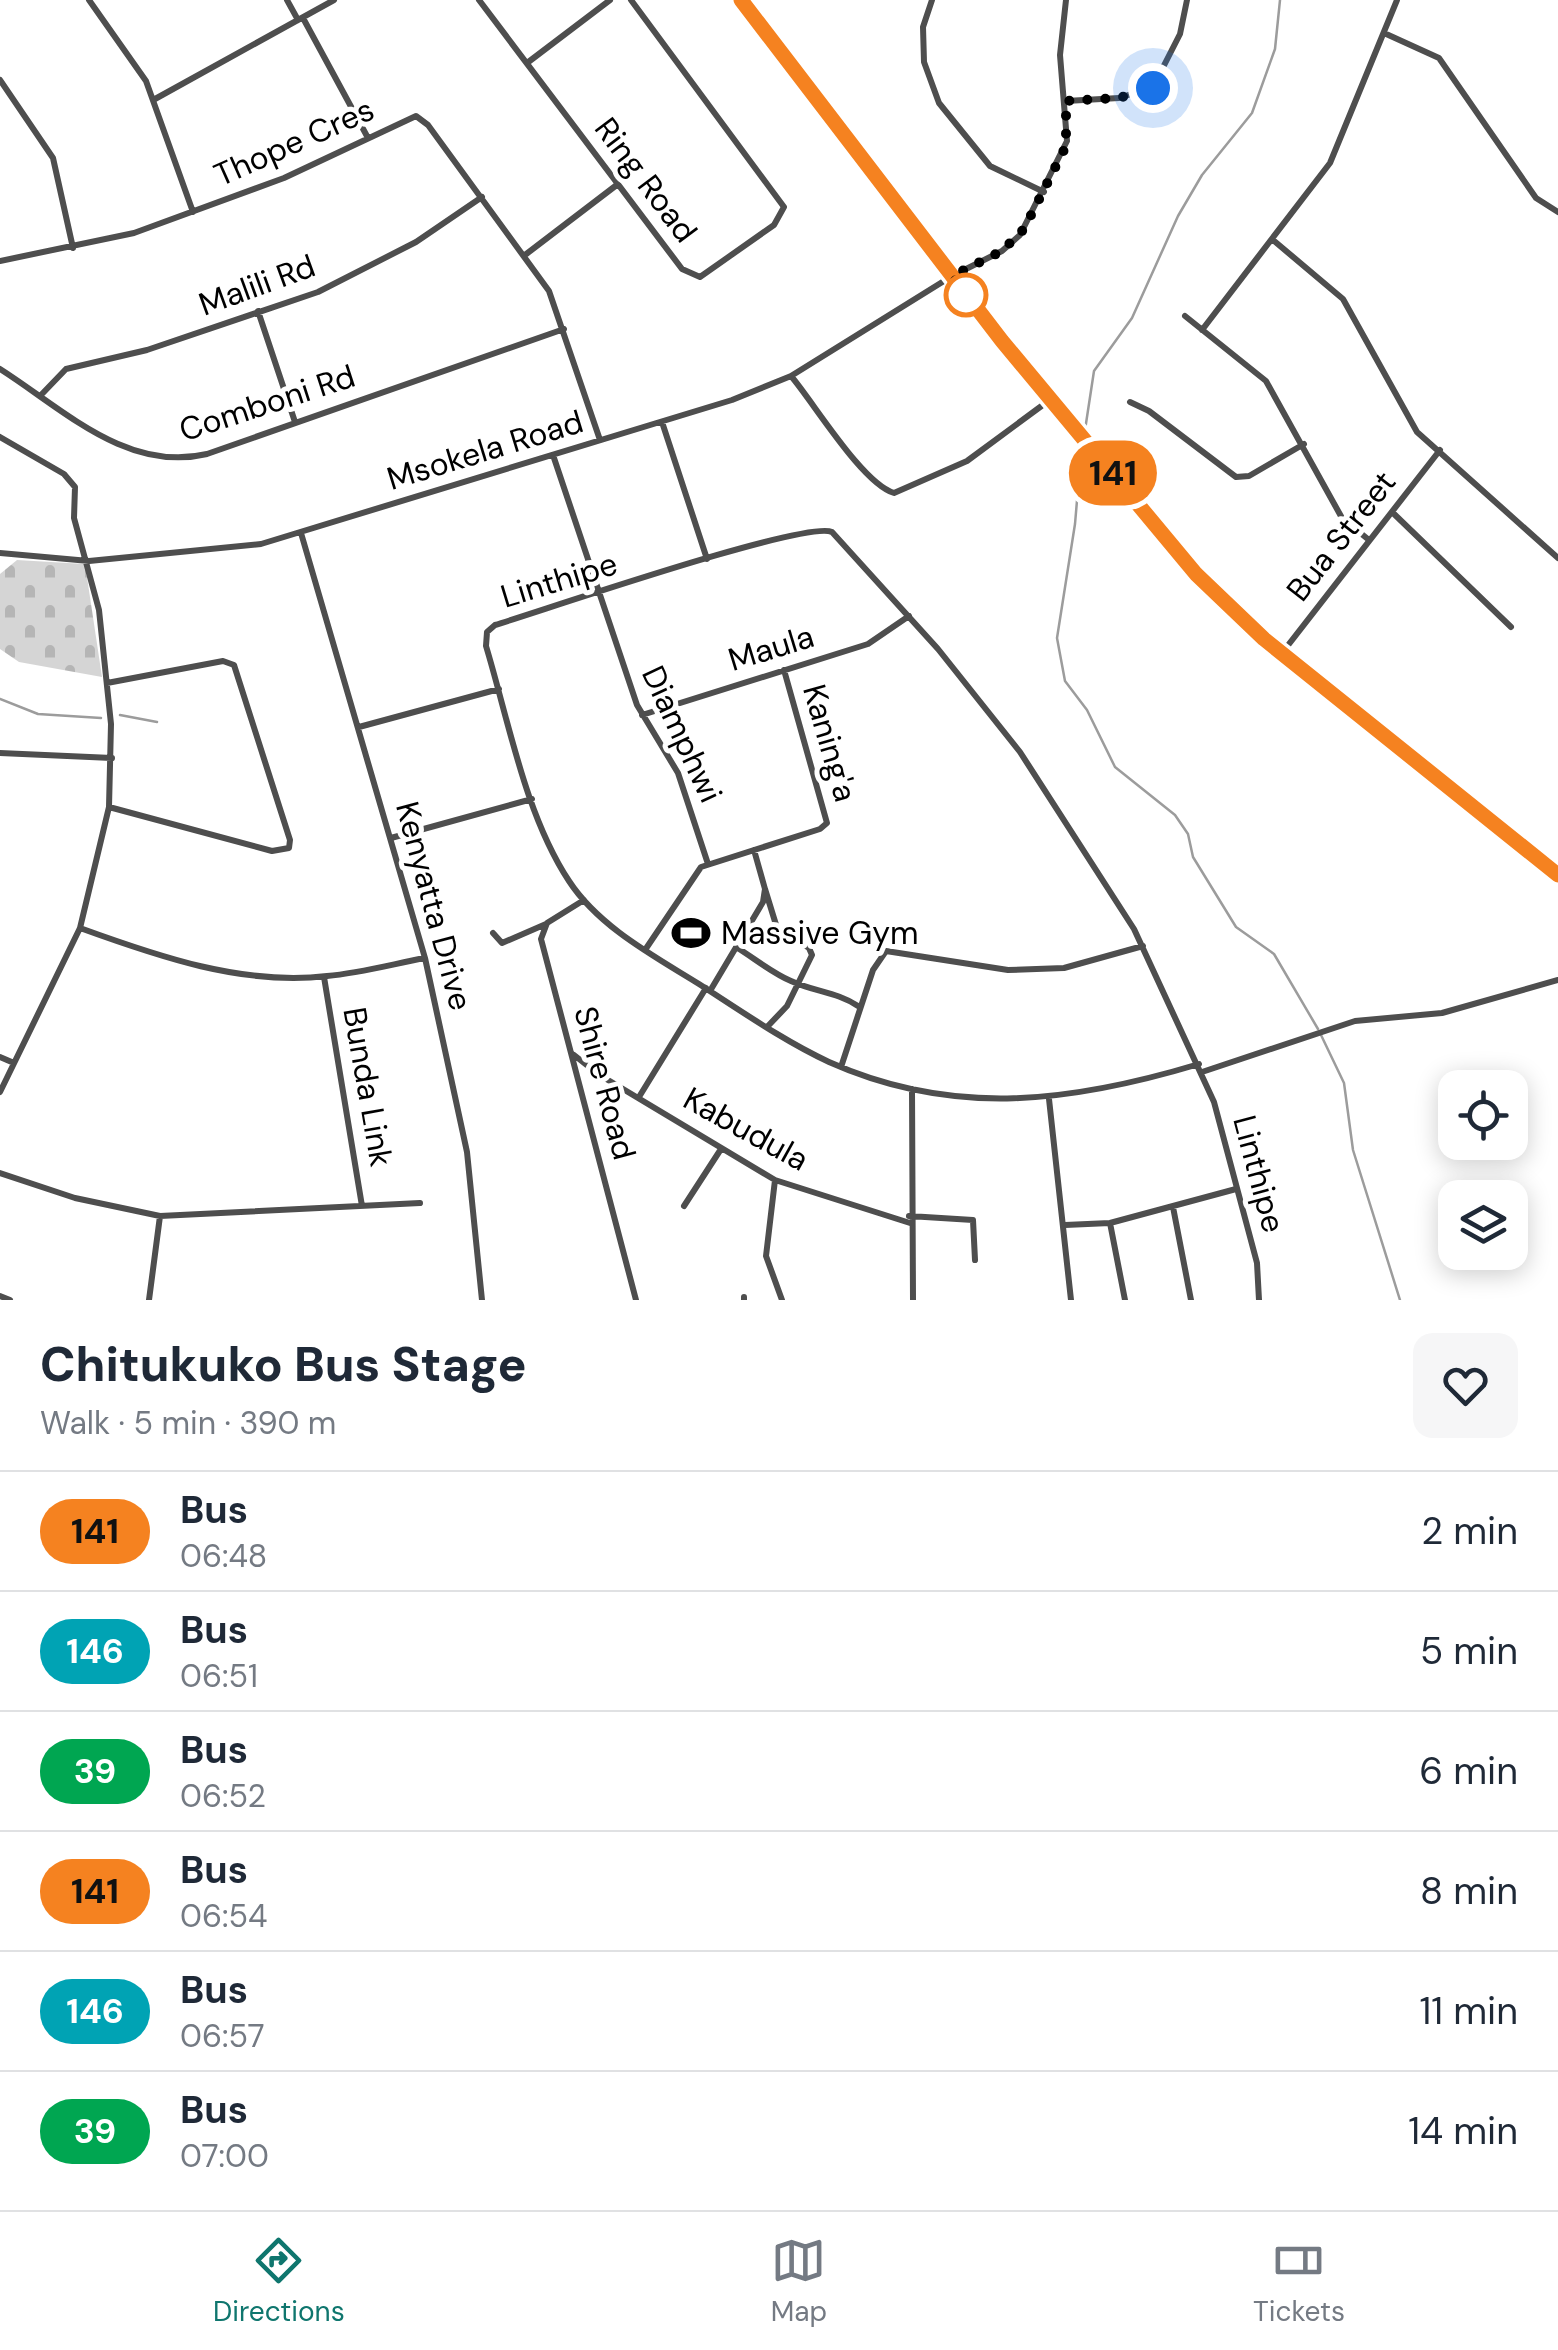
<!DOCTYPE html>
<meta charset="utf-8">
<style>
:root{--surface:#fff;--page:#f6f6f7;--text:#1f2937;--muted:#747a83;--line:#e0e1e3;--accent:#0f766e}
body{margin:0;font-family:"DM Sans",sans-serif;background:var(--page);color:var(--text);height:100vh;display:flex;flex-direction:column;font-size:38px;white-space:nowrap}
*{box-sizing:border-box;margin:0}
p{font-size:32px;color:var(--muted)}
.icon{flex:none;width:55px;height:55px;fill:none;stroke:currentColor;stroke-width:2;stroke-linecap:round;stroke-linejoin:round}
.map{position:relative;height:1300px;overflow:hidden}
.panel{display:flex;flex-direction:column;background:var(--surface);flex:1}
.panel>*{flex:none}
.badge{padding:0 20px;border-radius:32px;font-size:35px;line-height:65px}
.buttons{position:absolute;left:1438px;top:1070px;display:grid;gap:20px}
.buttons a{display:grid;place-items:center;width:90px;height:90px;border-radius:20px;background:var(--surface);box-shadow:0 5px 25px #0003;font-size:50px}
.you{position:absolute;width:50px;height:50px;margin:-25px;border:8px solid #fff;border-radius:50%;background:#1a73e8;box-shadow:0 0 0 15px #1a73e833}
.map>.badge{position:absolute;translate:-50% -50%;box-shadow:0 0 0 5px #fff}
.round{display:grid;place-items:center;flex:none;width:105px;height:105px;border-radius:20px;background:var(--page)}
.headline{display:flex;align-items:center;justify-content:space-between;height:170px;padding:0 40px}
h1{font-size:48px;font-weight:800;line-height:75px}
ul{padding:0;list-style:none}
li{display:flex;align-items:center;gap:30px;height:120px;padding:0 40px;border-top:2px solid var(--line)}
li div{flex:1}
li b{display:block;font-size:38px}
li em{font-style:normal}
li .badge{min-width:110px;font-weight:700;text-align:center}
.dock{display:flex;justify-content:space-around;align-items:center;height:140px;border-top:2px solid var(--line);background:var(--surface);font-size:28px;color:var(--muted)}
.dock a{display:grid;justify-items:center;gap:5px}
.dock .active{color:var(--accent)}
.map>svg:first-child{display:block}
.cemetery{fill:url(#cemetery-stones)}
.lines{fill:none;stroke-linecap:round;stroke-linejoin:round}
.stream{stroke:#9c9c9c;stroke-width:2.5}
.highway-casing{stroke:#dbdbdb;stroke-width:18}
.street{stroke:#4e4e4e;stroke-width:6}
.highway{stroke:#000;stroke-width:12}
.line-casing{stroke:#fff;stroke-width:22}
.line{stroke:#f58220;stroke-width:15}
.walk{stroke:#000;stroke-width:10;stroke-dasharray:0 18}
.stop-dot{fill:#fff;stroke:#f58220;stroke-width:5}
.labels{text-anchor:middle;stroke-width:10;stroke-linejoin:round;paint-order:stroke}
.street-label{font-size:32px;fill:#000;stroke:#fff}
.poi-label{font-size:32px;fill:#000;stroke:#fff;text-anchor:start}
</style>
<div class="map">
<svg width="1558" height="1300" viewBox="0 0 1558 1300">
<defs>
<pattern id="cemetery-stones" width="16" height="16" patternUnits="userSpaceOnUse" patternTransform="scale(2.5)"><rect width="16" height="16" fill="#d5d5d5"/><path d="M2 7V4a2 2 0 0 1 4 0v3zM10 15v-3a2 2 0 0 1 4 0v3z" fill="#b5b5b5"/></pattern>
</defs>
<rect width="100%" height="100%" fill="#fff"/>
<path class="cemetery" d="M17 560 85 564 102 677 19 662 0 649V574Z"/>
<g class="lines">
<path class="stream" d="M1085 430 1094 371 1132 318 1178 216 1202 175 1252 113 1275 49 1280 0
M1082 442 1075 524 1057 638 1065 681 1087 710 1115 767 1175 815 1188 834 1193 857 1236 927 1274 954 1318 1029
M0 699 38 714 101 718
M120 715 157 722
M1321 1035 1344 1083 1353 1150 1400 1300"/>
<g class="highway-casing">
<path id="highway" d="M741 0 1002 341 1196 574 1264 639 1558 875"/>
</g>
<path class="street" d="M89 0 146 81 193 212
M287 0 298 20
M479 0 682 269 700 277 774 225 784 207 631 0
M932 0 923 27 924 62 939 103 990 166 1044 192
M303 18 368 138
M1384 33 1439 58 1536 198 1558 212
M527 63 610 0
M0 80 53 158 73 248
M155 99 334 0
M1066 101 1119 98 1153 87 1180 34 1187 0
M1273 240 1343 299 1417 432 1558 558
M525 255 618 184
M0 261 134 233 284 178 416 116 428 125 549 291 600 440
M258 311 295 422
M1185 316 1266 381 1342 518 1369 540
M1202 330 1330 163 1397 0
M0 369C63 409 127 473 207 454L564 329
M791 376C814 403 862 483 894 493L967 461 1051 399
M41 395 66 369 147 350 318 292 416 242 482 197
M1130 402 1149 411 1236 477 1249 476 1304 444
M662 422 707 559
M0 437 64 474 75 487 74 518 99 610 111 724 109 807 80 928 0 1092
M553 455 637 705 678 773 708 864
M1392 512 1511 627
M301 533 425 958 467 1152 482 1300
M0 553 89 561 261 544 732 400 791 376 952 276 1002 251 1020 235 1067 141 1060 55 1066 0
M1282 653 1440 450
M107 683 223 661 234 665 290 840 289 848 272 851 109 807
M642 715 868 644 909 616
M359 727 499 689
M0 753 112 758
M391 838 532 799
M765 889 777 928 809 948 812 955 787 1006 768 1026
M584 900 547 923 541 939 636 1300
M80 928C157 956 243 986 327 976 360 973 393 964 425 958
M493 933 502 943 546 924
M736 947C754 958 772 973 791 981 815 992 837 992 858 1006
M645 950 701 867 820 829 827 823 784 670
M324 977 362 1206
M710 991 763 902 765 889 754 850
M574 1055 598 1074 775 1180 910 1223
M0 1057 14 1063
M1199 1064C1073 1102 954 1118 829 1062 784 1041 741 1011 699 984 654 956 599 927 569 881 525 814 509 722 486 646L487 632 495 625C542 611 805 520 832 532L938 649 1020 752 1134 929 1214 1102 1257 1263 1259 1300
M841 1067 873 970 886 951 1008 970 1064 968 1143 946
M1202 1072 1355 1021 1442 1013 1558 980
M912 1089 913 1300
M639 1097 706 988
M1049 1099 1071 1300
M0 1173 75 1198 160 1216 420 1203
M775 1180 766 1256 782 1300
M684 1206 721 1149
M1173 1207 1191 1300
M909 1216 973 1220 975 1260
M1110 1223 1125 1300
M1065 1225 1110 1223 1236 1189
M0 1296 10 1300
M149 1300 160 1216
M744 1300V1297"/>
<use href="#highway" class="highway"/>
</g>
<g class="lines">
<g class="line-casing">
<path id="line" d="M741 0 1002 341 1196 574 1264 639 1558 875"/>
</g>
<use href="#line" class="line"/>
<path class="walk" d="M966 295 952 276 1002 251 1024 229 1066 146V101L1119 98 1153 88"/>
</g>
<defs>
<g id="stadium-bare" transform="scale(3)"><path d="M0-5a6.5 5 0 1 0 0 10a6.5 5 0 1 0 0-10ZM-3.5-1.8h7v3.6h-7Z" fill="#000" stroke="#fff" stroke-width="2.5" paint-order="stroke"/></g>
</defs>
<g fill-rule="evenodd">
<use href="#stadium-bare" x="691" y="933"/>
</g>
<circle class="stop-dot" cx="966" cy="295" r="20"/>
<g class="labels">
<g class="street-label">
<text transform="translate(294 142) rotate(-24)" y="11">Thope Cres</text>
<text transform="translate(646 180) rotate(53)" y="11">Ring Road</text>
<text transform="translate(257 285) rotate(-20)" y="11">Malili Rd</text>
<text transform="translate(267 403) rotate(-18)" y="11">Comboni Rd</text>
<text transform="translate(485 450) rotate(-17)" y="11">Msokela Road</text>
<text transform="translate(1341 536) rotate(-52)" y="11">Bua Street</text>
<text transform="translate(559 580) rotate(-17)" y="11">Linthipe</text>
<text transform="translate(771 648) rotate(-17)" y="11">Maula</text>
<text transform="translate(682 734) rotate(65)" y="11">Diamphwi</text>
<text transform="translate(830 743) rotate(74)" y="11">Kaning'a</text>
<text transform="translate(434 906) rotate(75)" y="11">Kenyatta Drive</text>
<text transform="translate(605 1083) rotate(75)" y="11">Shire Road</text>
<text transform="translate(368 1087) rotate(80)" y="11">Bunda Link</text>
<text transform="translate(746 1129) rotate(29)" y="11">Kabudula</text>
<text transform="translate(1259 1174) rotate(75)" y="11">Linthipe</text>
</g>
<g class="poi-label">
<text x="721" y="944">Massive Gym</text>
</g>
</g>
</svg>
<div class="buttons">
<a><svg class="icon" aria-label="locate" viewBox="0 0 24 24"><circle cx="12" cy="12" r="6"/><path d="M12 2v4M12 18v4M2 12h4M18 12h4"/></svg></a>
<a><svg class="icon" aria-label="layers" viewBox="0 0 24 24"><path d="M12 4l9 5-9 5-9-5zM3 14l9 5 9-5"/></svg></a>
</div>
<div class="you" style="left:1153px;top:88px"></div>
<b class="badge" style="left:1113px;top:473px;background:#f58220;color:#111">141</b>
</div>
<section class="panel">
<div class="headline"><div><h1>Chitukuko Bus Stage</h1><p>Walk · 5 min · 390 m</p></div><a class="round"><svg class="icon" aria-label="heart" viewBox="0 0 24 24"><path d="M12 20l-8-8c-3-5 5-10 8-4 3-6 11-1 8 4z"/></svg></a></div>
<ul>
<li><span class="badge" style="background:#f58220;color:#111">141</span><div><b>Bus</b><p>06:48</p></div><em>2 min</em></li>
<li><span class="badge" style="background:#00a3b4;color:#fff">146</span><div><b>Bus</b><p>06:51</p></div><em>5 min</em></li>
<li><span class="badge" style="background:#00a651;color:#fff">39</span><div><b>Bus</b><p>06:52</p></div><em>6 min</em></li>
<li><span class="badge" style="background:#f58220;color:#111">141</span><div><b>Bus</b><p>06:54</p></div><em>8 min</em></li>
<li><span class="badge" style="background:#00a3b4;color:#fff">146</span><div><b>Bus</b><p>06:57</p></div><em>11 min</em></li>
<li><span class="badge" style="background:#00a651;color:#fff">39</span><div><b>Bus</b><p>07:00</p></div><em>14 min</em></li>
</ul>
</section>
<nav class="dock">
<a class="active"><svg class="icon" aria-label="directions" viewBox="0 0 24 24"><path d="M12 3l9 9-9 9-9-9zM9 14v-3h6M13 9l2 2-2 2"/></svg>Directions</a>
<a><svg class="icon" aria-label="map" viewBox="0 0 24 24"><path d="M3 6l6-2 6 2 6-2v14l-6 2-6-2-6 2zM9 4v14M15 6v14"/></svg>Map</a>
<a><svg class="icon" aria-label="tickets" viewBox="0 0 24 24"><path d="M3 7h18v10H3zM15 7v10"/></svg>Tickets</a>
</nav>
